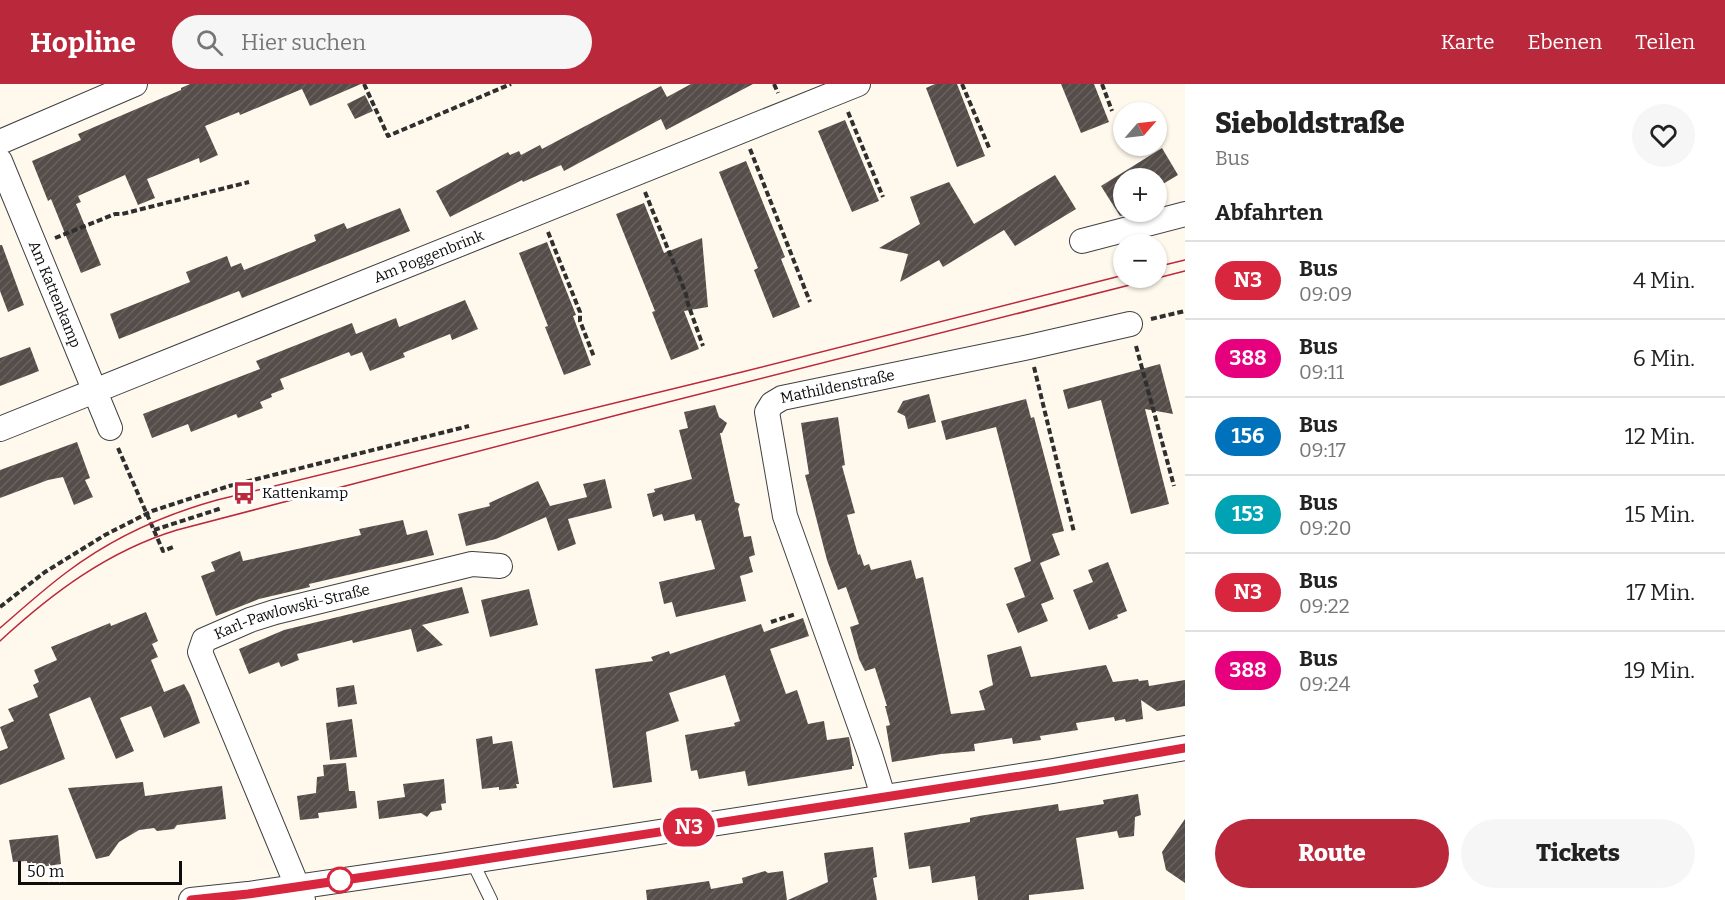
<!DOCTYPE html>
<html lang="de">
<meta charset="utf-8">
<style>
:root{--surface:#fff;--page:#f6f6f6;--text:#222;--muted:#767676;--line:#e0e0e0;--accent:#ba283c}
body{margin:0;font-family:Bitter,serif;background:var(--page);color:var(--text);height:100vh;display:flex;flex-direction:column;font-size:22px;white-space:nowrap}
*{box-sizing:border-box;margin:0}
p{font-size:20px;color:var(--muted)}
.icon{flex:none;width:33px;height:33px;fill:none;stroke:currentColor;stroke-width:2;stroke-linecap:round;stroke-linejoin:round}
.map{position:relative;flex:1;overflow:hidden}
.details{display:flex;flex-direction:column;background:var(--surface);width:540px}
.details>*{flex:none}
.badge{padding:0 12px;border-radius:20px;font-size:21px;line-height:39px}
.needle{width:39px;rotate:62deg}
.buttons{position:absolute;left:1113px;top:18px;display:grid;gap:12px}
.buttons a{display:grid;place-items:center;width:54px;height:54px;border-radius:50%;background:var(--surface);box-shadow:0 2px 4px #0004;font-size:30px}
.scale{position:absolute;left:18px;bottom:15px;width:164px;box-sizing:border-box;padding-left:6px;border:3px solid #0d0d0d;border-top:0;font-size:16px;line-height:21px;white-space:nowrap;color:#0d0d0d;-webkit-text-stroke:4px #fff;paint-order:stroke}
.map>.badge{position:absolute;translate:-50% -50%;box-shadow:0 0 0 3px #fff}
h2{padding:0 30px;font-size:22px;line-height:54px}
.round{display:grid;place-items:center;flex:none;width:63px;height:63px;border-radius:32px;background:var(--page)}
.summary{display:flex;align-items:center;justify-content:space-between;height:102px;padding:0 30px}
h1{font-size:28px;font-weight:800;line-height:45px}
.action{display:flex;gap:12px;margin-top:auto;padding:12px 30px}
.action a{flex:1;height:69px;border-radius:36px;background:var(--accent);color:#fff;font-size:24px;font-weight:800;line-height:69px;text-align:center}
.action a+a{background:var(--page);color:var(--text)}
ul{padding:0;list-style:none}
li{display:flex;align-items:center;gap:18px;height:78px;padding:0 30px;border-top:2px solid var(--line)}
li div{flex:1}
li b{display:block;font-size:22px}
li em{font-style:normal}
li .badge{min-width:66px;font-weight:700;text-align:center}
header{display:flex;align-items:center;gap:36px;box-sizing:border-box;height:84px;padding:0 30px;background:var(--accent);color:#fff}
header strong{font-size:28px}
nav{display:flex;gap:33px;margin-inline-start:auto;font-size:21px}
.search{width:420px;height:54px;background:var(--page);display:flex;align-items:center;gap:15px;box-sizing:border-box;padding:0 21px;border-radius:33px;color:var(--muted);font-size:22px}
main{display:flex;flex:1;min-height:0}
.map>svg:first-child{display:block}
.building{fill:url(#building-hatch)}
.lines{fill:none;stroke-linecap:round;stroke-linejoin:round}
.service-casing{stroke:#404040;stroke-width:14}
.minor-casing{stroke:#404040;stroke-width:26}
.path{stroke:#2f2f2f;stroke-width:4;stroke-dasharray:6 3;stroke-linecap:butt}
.service{stroke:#fff;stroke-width:12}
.minor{stroke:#fff;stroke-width:24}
.tram{stroke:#ba283c;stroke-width:1.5}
.line-casing{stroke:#fff;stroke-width:14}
.line{stroke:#d7263d;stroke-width:9}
.stop-dot{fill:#fff;stroke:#d7263d;stroke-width:3}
.labels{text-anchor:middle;stroke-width:6;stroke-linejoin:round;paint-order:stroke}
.street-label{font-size:15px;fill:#0d0d0d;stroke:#fff}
.poi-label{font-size:15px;fill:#0d0d0d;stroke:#fff;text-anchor:start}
</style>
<header>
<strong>Hopline</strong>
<div class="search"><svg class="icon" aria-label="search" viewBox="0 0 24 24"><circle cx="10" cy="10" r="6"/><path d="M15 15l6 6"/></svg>Hier suchen</div>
<nav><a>Karte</a><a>Ebenen</a><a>Teilen</a></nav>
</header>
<main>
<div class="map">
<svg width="1185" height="816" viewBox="0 0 1185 816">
<defs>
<pattern id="building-hatch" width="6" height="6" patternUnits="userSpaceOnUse" patternTransform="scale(1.5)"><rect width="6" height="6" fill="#554d49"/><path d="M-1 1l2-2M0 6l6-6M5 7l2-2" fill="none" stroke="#68625f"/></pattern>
</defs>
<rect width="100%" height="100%" fill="#fff9ed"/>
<path class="building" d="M190 0H361L310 22 302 5 240 31 239 28 205 42 218 71 200 79 199 74 147 95 155 114 138 121 125 91 78 112 81 118 76 120 101 181 81 189 51 115 48 117 32 77 81 56 78 50 181 6V4Z
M691 0H753L666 46 661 35 564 87 561 81 523 98 522 96 450 133 436 107 508 68 510 71 519 67 521 71 540 61 542 65 661 2 667 13Z
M935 0H957L985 72 957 83 926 4Z
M1061 0H1094L1109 38 1081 49Z
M365 11 373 27 355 35 347 20Z
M845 36 879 117 852 128 818 47Z
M1162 64 1178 91 1156 104V94H1124V131L1120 132 1101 102Z
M746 77 785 173 781 175 800 223 773 234 754 186 758 184 719 88Z
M1055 91 1076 125 1015 162 1004 146 943 183 939 176 900 198 908 170 879 164 920 140 910 113 949 98 974 140Z
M644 119 664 169 702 154 708 223 684 227 699 265 671 276 652 228 655 227 616 130Z
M400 124 410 147 242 214 239 207 119 255 110 230 190 198 186 188 227 172 231 183 241 179 244 186 316 157 314 151 344 139 347 145Z
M547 158 576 231 573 232 591 281 564 291 545 243 548 242 519 169Z
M0 161H2L24 221 8 228 0 207Z
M465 216 478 245 452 256 450 250 403 269 405 273 370 287 362 268 351 272 349 268 280 295 284 305 271 310 272 313 260 318 263 324 238 334 236 330 191 348 188 340 152 354 143 330 260 285 256 277 352 239 356 250 396 234 399 243Z
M30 263 39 287 0 302V274Z
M1160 280 1173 330 1145 325 1169 420 1131 430 1101 316 1068 325 1063 306Z
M929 310 936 338 908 345 905 332 897 328 903 317Z
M1026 315 1031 334 1034 333 1064 447 1052 450 1060 471 1040 479 1054 515 1041 520 1048 537 1018 549 1006 520 1025 513 1014 484 1031 477 996 343 946 356 941 337Z
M715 321 719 333 727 339 722 349H720L735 418 740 420 738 425 744 453 751 452 755 471 749 473 753 488 740 492 746 517 676 533 672 518 664 520 659 498 715 485 701 436 696 437 694 430 664 437 662 430 653 433 647 410 655 408 654 405 692 395 679 346 688 344 684 328Z
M838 333 845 381 842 382 855 429 847 431 858 471 860 470 864 482 869 480 871 486 911 476 916 495 923 493 951 630 985 626 979 607 993 601 987 571 1021 562 1031 593 1106 581 1113 598 1138 595 1139 597 1148 596 1149 602 1185 596V622L1157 627 1141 616 1143 635 1126 638 1125 635 1115 637 1114 633 1076 639 1078 646 1040 652 1041 656 1013 660 1012 654 974 660 975 667 941 670 892 678 886 642 890 641 885 622H887L875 584 865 587 859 575 850 543 859 540 846 503 838 506 827 476 805 391 809 390 801 339Z
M77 358 90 394 85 396 93 413 74 421 63 393 48 396 0 414V386Z
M605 395 612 424 568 435 576 460 558 467 546 433 496 455 466 462 458 430 490 422 489 419 538 397 550 422 587 413 583 400Z
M403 436 407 451 427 446 434 471 309 500 310 503 259 515 216 532 201 492 215 487 211 478 240 467 243 477 361 451 359 445Z
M1108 478 1127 527 1117 531 1118 534 1089 546 1073 506 1093 498 1088 486Z
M462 503 469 529 422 541 443 561 417 568 411 545 353 559 352 556 297 570 299 576 281 583 279 578 249 590 239 565 284 546Z
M529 505 538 541 490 553 481 516Z
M146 528 158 557 152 560 158 573 151 576 164 608 184 600 190 611 200 639 164 654 151 622 120 634 134 667 116 675 90 613 49 630 65 675 0 701V667L8 664 0 643 14 637 8 625 38 613 33 601 39 598 34 586 57 576 51 563 110 539 111 542Z
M803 534 809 552 770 565 786 610 797 606 808 640 824 637 827 656 849 653 854 682H852V685L748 702 745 687 699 695 697 686 691 687 685 651 735 642 734 639 740 637 725 591 669 609 679 637 646 648 652 698 613 704 595 585 653 577 651 573 669 567 670 570 761 540 764 548Z
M354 601 357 620 338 623 336 604Z
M352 635 357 673 330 676 326 639Z
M492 652 493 660 512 657 519 700H516L517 704 499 706V703L482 705 476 655Z
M346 679 349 707H355L357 724 318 729 319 734 300 736 297 712 316 709 317 693 324 692 323 681Z
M444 695 446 719 441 720 442 726 431 728 427 733 421 729 379 735 377 717 405 713 403 700Z
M143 698 145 712 222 702 226 735 177 741 174 745 157 747 154 744 139 746 119 758 109 772 96 775 68 704Z
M1138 710 1141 731 1135 733 1134 752 1119 754 1117 747 1076 754 1084 805 1029 811V816H978L975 792 932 799 930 782 909 785 904 749 970 738V734L979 732 1058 720 1059 727 1104 720 1103 716Z
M1185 735V799L1166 786 1162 768Z
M58 751 61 780 28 785 27 777 13 778 9 756Z
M873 763 877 793 873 794 877 816H788L828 798 824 769Z
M765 787 768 789 783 787 787 816H647L646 806 709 797 711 805 743 799 742 794Z"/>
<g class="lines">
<g class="service-casing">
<path id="service" d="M472 777 491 816"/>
</g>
<g class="minor-casing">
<g id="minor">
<path d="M0 58 135 0"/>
<path id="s1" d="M0 77 110 344"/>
<path d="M1082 157 1185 130"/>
<path id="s2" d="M0 345 858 0"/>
<path id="s3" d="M883 712 870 670 785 432 767 328 772 320 782 314 1029 263 1130 240"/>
<path d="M191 816 248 810 440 782 1053 687 1185 664"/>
<path id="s4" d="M303 816 200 568 204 556 250 536 275 528 472 480 500 482"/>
</g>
</g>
<path class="path" d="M364 0 388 52 511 0
M774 0 778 9
M962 0 990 66
M1102 0 1112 27
M848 28 883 113
M750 65 810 218
M645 108 686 210 688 220 703 262
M548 148 580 228V237L594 273
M55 154 115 130H122L249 98
M1151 235 1185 227
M1136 262 1174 402
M1034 283 1074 448
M118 364 163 467 173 463
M154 446 222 424
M0 523 45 488 105 451 152 427 229 402 469 342
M771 538 796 530"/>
<use href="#service" class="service"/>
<use href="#minor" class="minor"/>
<path class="tram" d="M1156 183 1185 176
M0 544C22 525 44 505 67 488 112 454 163 431 217 416L742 288 1124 191
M0 557C52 509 108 467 177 446L625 329 1185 187"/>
</g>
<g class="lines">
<g class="line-casing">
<path id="line" d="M191 816 248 810 440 782 1053 687 1185 664"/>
</g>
<use href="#line" class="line"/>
</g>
<defs>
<g id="bus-bare" transform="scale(1.8)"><path d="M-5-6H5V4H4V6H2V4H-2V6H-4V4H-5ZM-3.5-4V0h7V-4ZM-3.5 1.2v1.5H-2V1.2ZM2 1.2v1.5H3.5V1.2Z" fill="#ba283c" stroke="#fff" stroke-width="2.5" paint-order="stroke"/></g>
</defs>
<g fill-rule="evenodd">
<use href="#bus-bare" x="244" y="409"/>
</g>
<circle class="stop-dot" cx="340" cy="796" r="12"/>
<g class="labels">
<g class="street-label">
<text dy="5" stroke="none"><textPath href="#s2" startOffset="462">Am Poggenbrink</textPath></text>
<text dy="5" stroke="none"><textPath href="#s1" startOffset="144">Am Kattenkamp</textPath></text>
<text dy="5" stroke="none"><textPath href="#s3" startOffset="480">Mathildenstraße</textPath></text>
<text dy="5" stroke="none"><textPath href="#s4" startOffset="374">Karl-Pawlowski-Straße</textPath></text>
</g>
<g class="poi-label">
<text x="262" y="414">Kattenkamp</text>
</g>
</g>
</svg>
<div class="buttons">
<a><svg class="needle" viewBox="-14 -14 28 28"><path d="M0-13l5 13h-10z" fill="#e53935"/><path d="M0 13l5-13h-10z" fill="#767676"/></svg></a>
<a>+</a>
<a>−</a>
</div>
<div class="scale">50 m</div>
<b class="badge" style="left:689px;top:743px;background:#d7263d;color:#fff">N3</b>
</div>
<section class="details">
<div class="summary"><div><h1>Sieboldstraße</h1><p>Bus</p></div><a class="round"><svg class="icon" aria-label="heart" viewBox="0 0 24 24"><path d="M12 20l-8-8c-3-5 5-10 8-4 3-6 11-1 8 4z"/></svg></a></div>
<h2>Abfahrten</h2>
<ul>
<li><span class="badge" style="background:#d7263d;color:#fff">N3</span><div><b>Bus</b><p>09:09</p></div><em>4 Min.</em></li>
<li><span class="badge" style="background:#e6007e;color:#fff">388</span><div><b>Bus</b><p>09:11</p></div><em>6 Min.</em></li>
<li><span class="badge" style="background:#0072bc;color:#fff">156</span><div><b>Bus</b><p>09:17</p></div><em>12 Min.</em></li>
<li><span class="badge" style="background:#00a3b4;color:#fff">153</span><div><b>Bus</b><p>09:20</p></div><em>15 Min.</em></li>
<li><span class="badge" style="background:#d7263d;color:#fff">N3</span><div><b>Bus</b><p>09:22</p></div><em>17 Min.</em></li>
<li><span class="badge" style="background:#e6007e;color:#fff">388</span><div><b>Bus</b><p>09:24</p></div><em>19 Min.</em></li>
</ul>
<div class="action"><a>Route</a><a>Tickets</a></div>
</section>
</main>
